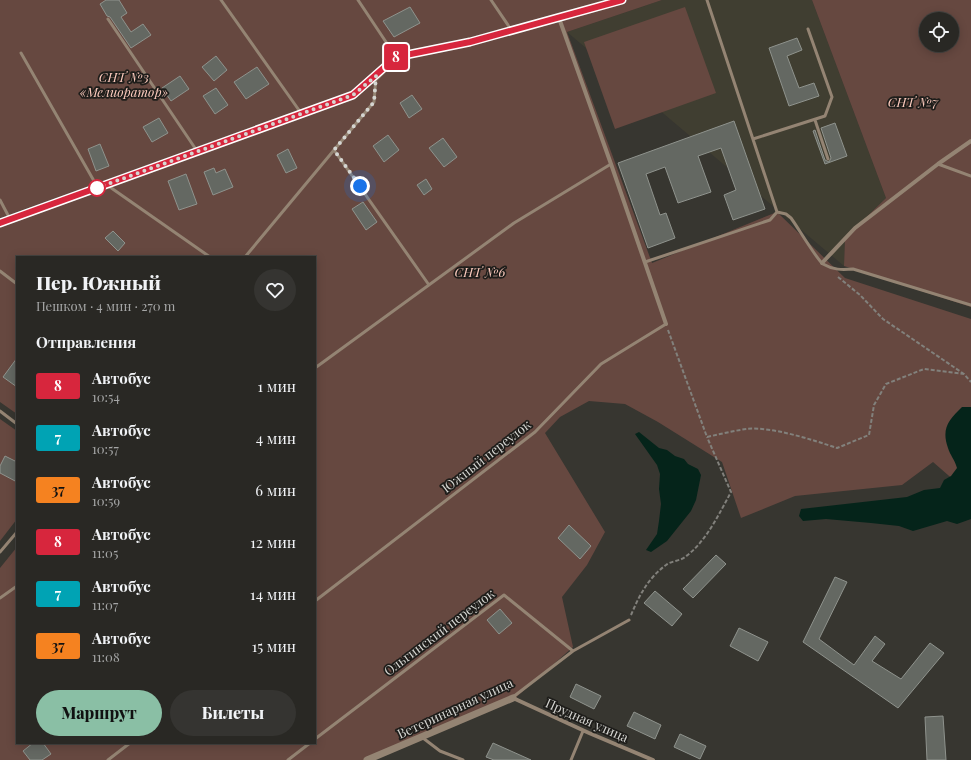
<!DOCTYPE html>
<html lang="ru">
<meta charset="utf-8">
<style>
:root{--surface:#292824;--page:#353431;--text:#f1f3f6;--muted:#a5a6a6;--line:#454441;--accent:#8abfa5}
body{margin:0;font-family:"Playfair Display",serif;background:var(--page);color:var(--text);height:100vh;display:flex;flex-direction:column;font-size:15px;white-space:nowrap}
*{box-sizing:border-box;margin:0}
p{font-size:13px;color:var(--muted)}
.icon{flex:none;width:22px;height:22px;fill:none;stroke:currentColor;stroke-width:2;stroke-linecap:round;stroke-linejoin:round}
.map{position:relative;flex:1;overflow:hidden}
.sheet{position:absolute;left:16px;top:256px;width:300px;height:488px;display:flex;flex-direction:column;background:var(--surface);border-radius:0px;box-shadow:0 2px 10px #0003,0 0 0 1px var(--line)}
.sheet>*{flex:none}
.badge{padding:0 8px;border-radius:3px;font-size:14px;line-height:26px}
.tools{position:absolute;left:919px;top:12px;display:grid;gap:8px}
.tools a{display:grid;place-items:center;width:40px;height:40px;border-radius:50%;background:var(--surface);box-shadow:0 2px 10px #0003,0 0 0 1px var(--line);font-size:20px}
.you{position:absolute;width:20px;height:20px;margin:-10px;border:3px solid #fff;border-radius:50%;background:#1a73e8;box-shadow:0 0 0 6px #1a73e833}
.map>.badge{position:absolute;translate:-50% -50%;box-shadow:0 0 0 2px #fff}
h2{padding:0 20px;font-size:15px;line-height:36px}
.round{display:grid;place-items:center;flex:none;width:42px;height:42px;border-radius:21px;background:var(--page)}
.headline{display:flex;align-items:center;justify-content:space-between;height:68px;padding:0 20px}
h1{font-size:19px;font-weight:800;line-height:30px}
.button{display:flex;gap:8px;margin-top:auto;padding:8px 20px}
.button a{flex:1;height:46px;border-radius:24px;background:var(--accent);color:#111;font-size:16px;font-weight:800;line-height:46px;text-align:center}
.button a+a{background:var(--page);color:var(--text)}
ul{padding:0;list-style:none}
li{display:flex;align-items:center;gap:12px;height:52px;padding:0 20px}
li div{flex:1}
li b{display:block;font-size:15px}
li em{font-style:normal}
li .badge{min-width:44px;font-weight:700;text-align:center}
.map>svg:first-child{display:block}
.built{fill:#403e31}
.green{fill:#664840;fill-rule:evenodd}
.water{fill:#05241a}
.building{fill:#646862;stroke:#8f938d}
.lines{fill:none;stroke-linecap:round;stroke-linejoin:round}
.path{stroke:#82817c;stroke-width:2;stroke-dasharray:4 2;stroke-linecap:butt}
.service{stroke:#948473;stroke-width:3}
.minor{stroke:#948473;stroke-width:4}
.tertiary{stroke:#948473;stroke-width:7}
.line-casing{stroke:#fff;stroke-width:9}
.line{stroke:#d7263d;stroke-width:6}
.walk{stroke:#d5d5d1;stroke-width:4;stroke-dasharray:0 7.2}
.stop-dot{fill:#fff;stroke:#d7263d;stroke-width:2}
.labels{text-anchor:middle;stroke-width:3.5;stroke-linejoin:round;paint-order:stroke}
.park-label{font-size:13px;font-style:italic;fill:#feccbf;stroke:#1e1d1a}
.street-label{font-size:13px;fill:#d5d5d1;stroke:#1e1d1a}
</style>
<div class="map">
<svg width="971" height="760" viewBox="0 0 971 760">
<rect width="100%" height="100%" fill="#373630"/>
<path class="built" d="M662 0H812L886 198 845 238 844 266 567 32Z"/>
<path class="green" d="M0 0H662L567 32 652 263 777 212 845 278 971 319V495L933 462 902 485 795 496 741 518 722 462 658 422 625 404 589 401 560 417 545 433 605 532 587 565 562 597 573 647 513 700 373 760H0V568L17 547V743H315V257H17V414L0 402V227L326 101 0 218Z
M812 0H971V307L844 266 845 238 886 198ZM926 19H952V45H926Z
M685 7 716 93 615 129 584 42Z
M0 419 17 431V519L0 541Z"/>
<path class="water" d="M962 407H971V519L957 524 947 521 913 531 899 526 871 523 826 519 803 521 799 516 801 509 907 497 924 490 940 488 944 480 951 476 957 468C955 460 950 455 948 448 941 428 949 420 962 407Z
M639 432 659 448 667 450 675 456 684 459 688 464 698 469 701 475 696 500 691 511 667 541 651 552 646 550 657 534 659 521 661 504 659 489 660 474 657 465 635 434Z"/>
<path class="building" d="M106 0H119L127 13 121 17 131 32 143 24 151 35 131 48 110 17 107 16 100 4Z
M410 7 420 23 394 37 383 21Z
M797 38 802 50 787 56 799 88 814 83 819 96 789 106 769 48Z
M216 56 227 70 214 81 202 67Z
M257 67 269 84 246 99 234 82Z
M180 76 189 89 171 101 162 88Z
M216 88 228 105 215 114 203 96Z
M412 95 422 109 409 118 400 103Z
M159 118 168 133 152 142 143 127Z
M734 121 765 209 733 220 724 195 736 190 721 148 698 156 711 192 678 203 665 167 646 174 660 215 666 213 675 238 648 248 618 163Z
M835 123 847 156 825 164 813 131 815 130 825 160 829 162 831 158 821 128Z
M388 135 399 150 384 162 373 146Z
M443 138 457 157 444 167 429 148Z
M100 144 109 166 96 171 88 149Z
M288 149 297 168 286 173 277 155Z
M214 168 216 173 225 169 233 187 213 195 204 172Z
M186 174 197 204 179 210 168 181Z
M426 179 432 189 424 195 417 185Z
M363 202 377 222 366 230 352 209Z
M113 231 125 243 118 251 105 238Z
M17 358V387L3 377Z
M5 456 17 462V482L0 473V466Z
M569 525 591 546 580 559 558 538Z
M716 555 726 564 693 598 683 589Z
M835 577 847 582 819 639 854 665 875 636 885 644 872 661 901 679 930 643 944 653 898 708 803 642Z
M655 591 682 614 672 626 644 603Z
M500 609 512 623 499 634 487 620Z
M739 628 768 642 758 661 730 646Z
M576 684 601 696 594 709 570 697Z
M634 712 661 725 655 739 627 726Z
M943 716 946 760H927L925 717Z
M680 734 706 746 700 759 674 747Z
M33 743H43L51 754 42 760H30L23 751Z
M493 743 531 760H494L486 757Z"/>
<g class="lines">
<path class="path" d="M838 277 860 295 883 319 964 374
M668 330 707 437C720 434 733 431 746 429 771 426 813 440 837 448L869 435 874 405 886 384 924 369 964 374 971 382
M631 615C639 596 648 578 666 565 671 561 680 561 685 557 706 542 719 514 731 492L707 437"/>
<path class="service" d="M221 0 301 113
M358 0 396 57
M491 0 512 31
M108 19 197 151
M21 53 98 188
M815 120 828 159
M753 139 825 116 832 97 808 29
M334 150 429 285
M938 164 971 176
M107 185 210 257
M0 200 10 219
M777 212 786 214 791 218C797 226 817 260 823 264 833 270 842 270 853 269L971 305
M245 257 374 102 376 77
M645 262 770 220 777 212 707 0
M0 271 17 284
M315 368 514 223 611 164
M0 411 17 424
M0 552 17 532
M0 598 17 586
M315 601 535 432 601 364 666 324
M513 697 573 651 629 620
M423 738 440 751 463 760
M315 739 504 595 573 651
M108 760 130 743
M288 760 310 743
M571 760 583 731"/>
<path class="minor" d="M559 18 611 164 666 324
M822 263 855 228 938 164 971 141
M513 698 589 733 653 760"/>
<path class="tertiary" d="M0 223 353 95 377 76 396 57 471 42 622 0
M367 760 513 698"/>
</g>
<g class="lines">
<g class="line-casing">
<path id="line" d="M0 223 353 95 396 57 470 42 622 0"/>
</g>
<use href="#line" class="line"/>
<path class="walk" d="M97 188 353 95 376 76 374 102 334 150 360 186"/>
</g>
<circle class="stop-dot" cx="97" cy="188" r="8"/>
<g class="labels">
<g class="park-label">
<text x="124" y="82">СНТ №3<tspan x="124" dy="15">«Мелиоратор»</tspan></text>
<text x="913" y="107">СНТ №7</text>
<text x="480" y="277">СНТ №6</text>
</g>
<g class="street-label">
<text transform="translate(486 456) rotate(-38)" y="5">Южный переулок</text>
<text transform="translate(439 632) rotate(-37)" y="5">Ольгинский переулок</text>
<text transform="translate(455 708) rotate(-25)" y="5">Ветеринарная улица</text>
<text transform="translate(587 720) rotate(24)" y="5">Прудная улица</text>
</g>
</g>
</svg>
<div class="tools">
<a><svg class="icon" aria-label="locate" viewBox="0 0 24 24"><circle cx="12" cy="12" r="6"/><path d="M12 2v4M12 18v4M2 12h4M18 12h4"/></svg></a>
</div>
<div class="you" style="left:360px;top:186px"></div>
<b class="badge" style="left:396px;top:57px;background:#d7263d;color:#fff">8</b>
<section class="sheet">
<div class="headline"><div><h1>Пер. Южный</h1><p>Пешком · 4 мин · 270 m</p></div><a class="round"><svg class="icon" aria-label="heart" viewBox="0 0 24 24"><path d="M12 20l-8-8c-3-5 5-10 8-4 3-6 11-1 8 4z"/></svg></a></div>
<h2>Отправления</h2>
<ul>
<li><span class="badge" style="background:#d7263d;color:#fff">8</span><div><b>Автобус</b><p>10:54</p></div><em>1 мин</em></li>
<li><span class="badge" style="background:#00a3b4;color:#fff">7</span><div><b>Автобус</b><p>10:57</p></div><em>4 мин</em></li>
<li><span class="badge" style="background:#f58220;color:#111">37</span><div><b>Автобус</b><p>10:59</p></div><em>6 мин</em></li>
<li><span class="badge" style="background:#d7263d;color:#fff">8</span><div><b>Автобус</b><p>11:05</p></div><em>12 мин</em></li>
<li><span class="badge" style="background:#00a3b4;color:#fff">7</span><div><b>Автобус</b><p>11:07</p></div><em>14 мин</em></li>
<li><span class="badge" style="background:#f58220;color:#111">37</span><div><b>Автобус</b><p>11:08</p></div><em>15 мин</em></li>
</ul>
<div class="button"><a>Маршрут</a><a>Билеты</a></div>
</section>
</div>
